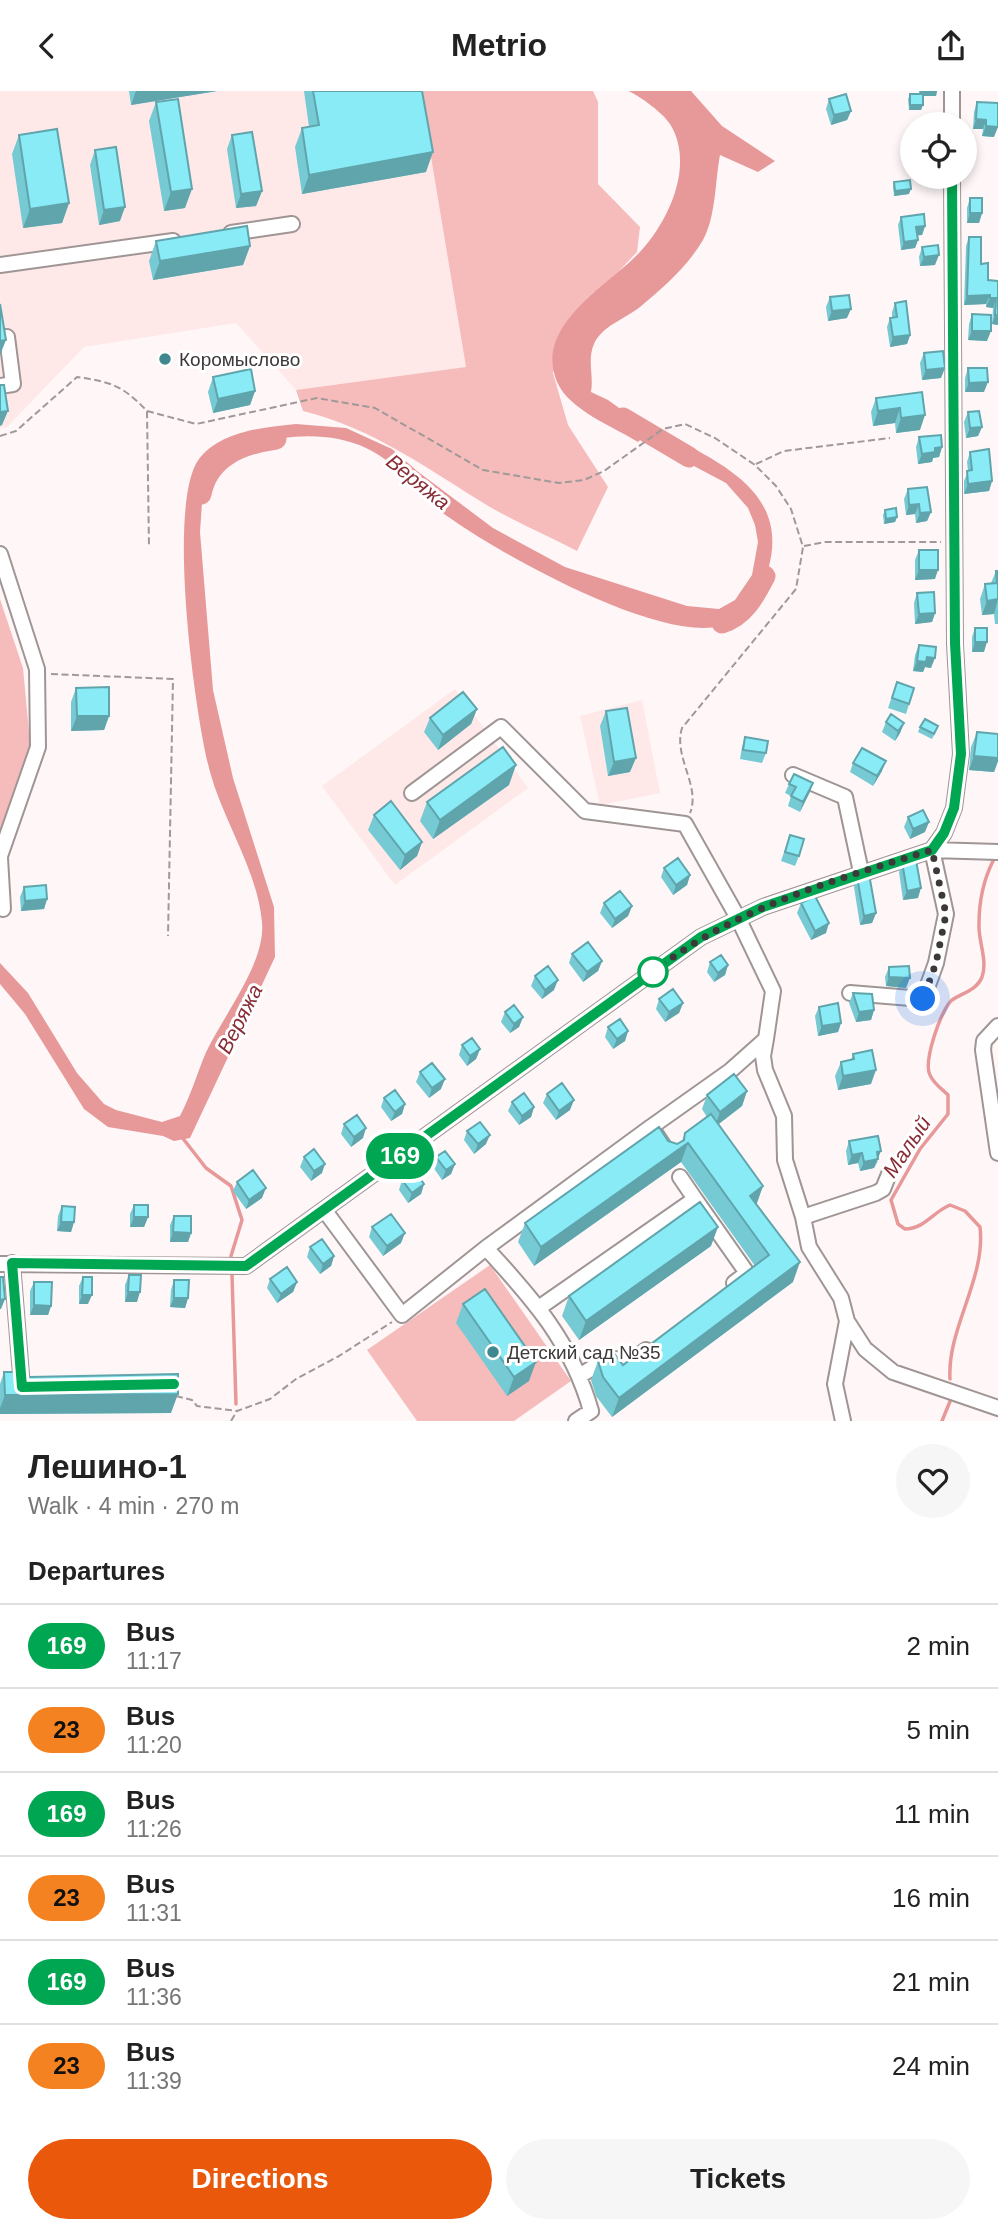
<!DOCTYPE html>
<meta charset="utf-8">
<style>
:root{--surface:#fff;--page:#f6f6f6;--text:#222;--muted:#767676;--line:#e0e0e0;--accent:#ea580c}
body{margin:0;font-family:Arial,sans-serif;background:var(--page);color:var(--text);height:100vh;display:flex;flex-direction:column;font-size:26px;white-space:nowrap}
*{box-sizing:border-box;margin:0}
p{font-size:23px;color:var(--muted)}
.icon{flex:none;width:38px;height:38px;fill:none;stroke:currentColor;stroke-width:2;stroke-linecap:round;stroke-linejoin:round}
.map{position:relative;height:1330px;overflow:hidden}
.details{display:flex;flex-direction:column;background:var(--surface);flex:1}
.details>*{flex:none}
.badge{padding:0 14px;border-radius:23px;font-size:24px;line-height:46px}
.buttons{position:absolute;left:900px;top:21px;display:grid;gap:14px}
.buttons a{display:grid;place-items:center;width:77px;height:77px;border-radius:50%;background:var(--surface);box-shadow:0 4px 10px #0003;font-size:35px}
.you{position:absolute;width:35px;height:35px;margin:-18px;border:5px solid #fff;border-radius:50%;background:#1a73e8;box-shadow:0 0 0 10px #1a73e833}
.map>.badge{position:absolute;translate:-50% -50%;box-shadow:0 0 0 4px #fff}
h2{padding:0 28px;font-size:26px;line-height:63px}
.round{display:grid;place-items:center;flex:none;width:74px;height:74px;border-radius:37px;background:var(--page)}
.head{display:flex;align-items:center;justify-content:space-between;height:119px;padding:0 28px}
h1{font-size:33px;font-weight:600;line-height:52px}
.button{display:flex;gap:14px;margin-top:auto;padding:14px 28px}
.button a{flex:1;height:80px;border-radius:42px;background:var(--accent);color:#fff;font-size:28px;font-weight:600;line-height:80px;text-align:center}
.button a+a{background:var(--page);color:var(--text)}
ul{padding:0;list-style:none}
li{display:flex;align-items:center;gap:21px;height:84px;padding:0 28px;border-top:2px solid var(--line)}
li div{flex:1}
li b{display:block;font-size:26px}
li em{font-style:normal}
li .badge{min-width:77px;font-weight:700;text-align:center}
header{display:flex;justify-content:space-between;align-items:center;height:91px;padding:0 28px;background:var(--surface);font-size:32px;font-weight:600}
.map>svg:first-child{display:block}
.built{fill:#fee8e8}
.green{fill:#f6bbbb}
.water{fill:#e7999a}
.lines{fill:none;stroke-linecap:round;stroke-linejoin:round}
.stream{stroke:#e7999a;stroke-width:3.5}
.river{stroke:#e7999a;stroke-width:21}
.minor-casing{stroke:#a09595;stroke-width:18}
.path{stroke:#a09999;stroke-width:2;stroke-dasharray:7 3.5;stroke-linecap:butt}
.minor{stroke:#fff;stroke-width:14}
.wall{fill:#76cad4}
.shaded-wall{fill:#60a4ac}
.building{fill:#89ebf6;stroke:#60a4ac;stroke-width:2}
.line-casing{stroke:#fff;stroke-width:16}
.line{stroke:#00a651;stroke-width:10}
.walk{stroke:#3e3939;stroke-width:7;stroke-dasharray:0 12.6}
.poi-dot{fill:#40888f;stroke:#fff;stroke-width:2.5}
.stop-dot{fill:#fff;stroke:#00a651;stroke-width:3.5}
.labels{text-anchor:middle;stroke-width:6;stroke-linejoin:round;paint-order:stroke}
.poi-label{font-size:19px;fill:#3e3939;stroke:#fff;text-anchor:start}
.water-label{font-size:21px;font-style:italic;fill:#882d35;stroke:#fff}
</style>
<header><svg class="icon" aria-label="back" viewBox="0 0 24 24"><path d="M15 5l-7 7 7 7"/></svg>Metrio<svg class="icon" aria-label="share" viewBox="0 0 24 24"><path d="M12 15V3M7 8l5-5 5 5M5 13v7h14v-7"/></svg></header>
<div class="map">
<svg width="998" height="1330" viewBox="0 0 998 1330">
<rect width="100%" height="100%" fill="#fff7f7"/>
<path class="built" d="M0 0H420L466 276 296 299 236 232 84 256 7 336 0 337Z
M455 598 528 697 395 794 322 695Z
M642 609 660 702 600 714 580 625Z"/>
<path class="green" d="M420 0H593L598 11V93L640 136 637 161 566 236 553 282 568 334 608 396 577 460C548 445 518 432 490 416 429 379 373 337 303 320L296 299 466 276Z
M0 508 23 577 30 652 0 747Z
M490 1174 571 1290 514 1330H417L367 1259Z"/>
<path class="water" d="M629 0H691L722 35 775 70 758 81 720 64C715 90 716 126 703 149 688 175 662 198 640 216 625 228 602 235 594 253 587 269 594 285 591 301L608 309 650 339 638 351C614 336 569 319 557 291 534 236 604 197 636 165 667 134 696 75 670 33 662 21 642 7 629 0Z
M296 333 346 337 392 358 417 380 493 437 565 476 687 515 719 518 735 509 752 484 758 451 755 434 748 417 726 392 658 356 670 345C725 374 790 404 768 479 763 495 750 517 736 528 684 569 489 457 443 422 417 402 397 371 366 357 318 335 253 346 210 375L203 397 200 441 213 599 233 687 274 816 275 866 190 1047 174 1050 163 1045 108 1036 84 1018 25 923 0 893V872L28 902 77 982 104 1013 116 1019 162 1031 180 1025C190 1006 196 986 204 966 220 928 266 874 262 831 257 778 224 732 210 681 195 625 166 412 199 368 220 340 265 336 296 333Z"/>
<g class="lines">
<path class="stream" d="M181 1045 206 1077 231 1095 242 1129 231 1165
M232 1184 236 1313
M950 1288C947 1237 986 1188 980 1136L965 1120 950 1114C933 1121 924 1138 905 1138L898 1133 891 1109 920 1058 948 1023V1004C942 998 933 992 930 984 923 971 941 918 952 909 962 902 977 899 982 886 988 869 978 850 979 833 979 810 983 790 993 770
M942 1330 951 1308"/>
<path class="river" d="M623 327 689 366
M201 403C208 366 241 353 276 348
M722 532C745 525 755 504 765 485"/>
<g class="minor-casing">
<path id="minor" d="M952 0V33
M231 142 292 133
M0 174 173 150
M0 295 13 293 7 246
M0 463 37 578 38 656 0 765
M793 684 845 706 861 781
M412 702 501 636 585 720 685 733 738 827 773 900 766 948 730 980 651 1036 663 1054
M0 767 3 818
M850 902 923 908 936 872 946 823 932 759 944 742 954 717 961 663 955 553 952 86
M998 935 984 950 983 959 998 1062
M766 948 763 965 765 979 784 1025 785 1069 803 1126 809 1156 841 1207 847 1230 835 1293 843 1330
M680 1086 695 1108
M325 1120 402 1224 486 1157C533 1208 572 1252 591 1320L576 1330
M803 1126 876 1102 883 1098 889 1083
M486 1157 651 1036
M12 1172 22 1296H25
M0 1173 246 1175 701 846 763 816 932 759 998 761
M540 1216 695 1108 747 1182 734 1192
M847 1230 865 1258 893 1281 998 1317
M581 1284 605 1269 636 1267 646 1259"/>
</g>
<path class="path" d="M147 320 196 333 317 307 375 317 483 379 559 392 584 389 604 380 663 338 685 333 715 347 755 374 776 395 791 418 803 456 796 498 682 637C673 666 701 695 690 722
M0 345 16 340 77 286C111 291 122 294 147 320L149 456
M756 373 784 360 890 347
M804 455 825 451H941
M51 583 173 588 168 845
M176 1305 192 1309 197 1315 237 1320 270 1308 296 1288 339 1265 392 1231
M231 1330 237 1320"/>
<use href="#minor" class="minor"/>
</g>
<path class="wall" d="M129 0H217L131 14Z
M304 0H422L426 81 302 103 295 56 302 37 309 36Z
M919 0H937L936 5H923L921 19H909L908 8 910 3H919Z
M829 8 851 20 847 29 831 34 826 18Z
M156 11 185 117 164 120 149 30Z
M977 11 994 46 982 45 983 38H973L974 21Z
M19 44 69 112 62 132 23 137 12 63Z
M232 44 262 100 256 115 236 117 227 58Z
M95 59 120 130 99 134 90 74Z
M894 91 909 103 894 105 893 96Z
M970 107 982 122 979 132H967V117Z
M901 126 925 135 922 144H917L918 149 915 157 901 159 898 134Z
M969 146 988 189 998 190V234L992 233 993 217 986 216V213L964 214 966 155Z
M156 150 250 155 243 174 153 189 149 170Z
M922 156 935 174 920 175 919 166Z
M830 206 847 227 828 230 826 216Z
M895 212 910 244 907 253 890 256 887 236 890 227 892 226V221Z
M972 223 987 250 968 249 969 233Z
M924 262 941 287 922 289 920 272Z
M968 277 984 301H965V287Z
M213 286 255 300 250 314 213 322 208 301Z
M922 301 920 339 896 342 895 332 873 335 871 321 876 307Z
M968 321 982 336 978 345 966 347 964 331Z
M919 346 942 356 939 366 933 367 932 371 918 373 916 356Z
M970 361 992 390 989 400 964 403V390L968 380 967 371Z
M908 398 931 421 927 430 916 432 915 423 906 424 904 408Z
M885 419 897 426 895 431 884 433 883 424Z
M919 459 935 488 915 489V469Z
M996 480H998V533H995L994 523 982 524 980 508 985 493 991 492Z
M917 502 935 522 932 531 915 533 914 512Z
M975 537 984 561H972V546Z
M919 554 931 577 925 576 923 581 913 580 915 564Z
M897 591 914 597 906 623 888 617Z
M76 597 109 625 104 639 71 640V611Z
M477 618 471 633 438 659 424 641 430 627Z
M606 620 630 681 608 685 600 635Z
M886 631 904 632 900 642 895 650 882 641Z
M920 636 936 640 932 648 918 641Z
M977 641 998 643V670L994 681 969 679 971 656Z
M745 646 766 662 762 672 740 668 742 656Z
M853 672 882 680 873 695 850 681Z
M813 692 800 721 788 715 791 705 785 702 789 693Z
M509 694 433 748 420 730 427 711Z
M374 724 422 751 417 765 400 779 368 739Z
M908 726 925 741 910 748 904 736Z
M790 744 799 765 795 775 781 770Z
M902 771 918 807 903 809 899 781Z
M664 777 690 784 687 794 673 804 661 786Z
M857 786 876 822 872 832 860 834 854 796Z
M24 796 47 808 44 818 21 820 20 806Z
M604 812 632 815 628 825 612 837 600 822Z
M801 812 826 842 811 849 797 822Z
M572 863 602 870 598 880 583 891 569 872Z
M710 871 728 874 725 884 714 891 707 881Z
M889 876 906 897 886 895 885 886Z
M535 885 554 899 542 908 531 895Z
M853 902 874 919 871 929 856 931 849 912Z
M659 908 683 912 679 922 665 931 656 918Z
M819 916 841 932 838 941 818 945 815 925Z
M505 921 523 926 519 936 510 942 501 931Z
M608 936 628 940 625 950 613 958 605 946Z
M462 954 480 958 476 968 467 975 459 964Z
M853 963 871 993 838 999 835 985 841 971 851 969Z
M420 981 441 998 429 1007 416 991Z
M747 1000 742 1015 718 1033 793 1191 612 1326 596 1305 591 1289 598 1270 623 1274 755 1175 681 1071 534 1175 518 1151 525 1132 668 1050 677 1053 682 1050 685 1042 707 1026 702 1018 707 1004Z
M547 1003 570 1019 556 1029 543 1012Z
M384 1007 405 1013 402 1023 391 1030 381 1016Z
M512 1011 534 1016 531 1026 519 1034 508 1020Z
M344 1033 363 1047 351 1056 341 1043Z
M467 1040 486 1053 474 1063 464 1049Z
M849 1050 878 1070 874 1077 860 1080 858 1072 848 1074 846 1060Z
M304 1066 322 1082 311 1090 300 1076Z
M436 1066 455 1073 451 1083 442 1089 433 1076Z
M402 1089 424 1093 421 1103 408 1112 399 1099Z
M237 1091 262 1107 246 1118 233 1100Z
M134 1114 148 1126 144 1136H130V1123Z
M62 1115 74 1131 71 1141 57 1140 58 1125Z
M174 1125 191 1142 188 1151H170V1134Z
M372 1136 401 1152 383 1165 369 1146Z
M711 1155 579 1249 562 1225 569 1205Z
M310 1156 334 1165 331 1175 320 1183 307 1166Z
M129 1184 137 1211H125V1194Z
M83 1186 88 1213H79V1195Z
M270 1188 297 1191 293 1201 277 1212 267 1197Z
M174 1189 188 1207 185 1217 170 1216 171 1199Z
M34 1191 51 1215 48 1224H30V1200Z
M463 1213 529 1290 507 1305 456 1232Z
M4 1281 29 1286 171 1322 0 1323V1293Z"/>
<path class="shaded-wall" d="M136 0H217L131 14Z
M920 0H937L936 5H919Z
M910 14H923L921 19H909Z
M851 20 847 29 831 34 834 24Z
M976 28 986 29 983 38H973Z
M986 35 998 36 994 46 982 45Z
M433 61 426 81 302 103 309 84Z
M192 98 185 117 164 120 171 101Z
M911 98 909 103 894 105 895 100Z
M262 100 256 115 236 117 241 103Z
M69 112 62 132 23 137 30 118Z
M125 116 120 130 99 134 104 119Z
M970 122H982L979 132H967Z
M925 135 922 144 913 145 916 136Z
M918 149 915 157 901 159 904 151Z
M250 155 243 174 153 189 160 170Z
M939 164 935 174 920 175 924 166Z
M990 204 986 213 964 214 967 205Z
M990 207H996L993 217 986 216Z
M851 218 847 227 828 230 832 220Z
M995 224H998V234L992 233Z
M972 240H991L987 250 968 249Z
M910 244 907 253 890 256 893 246Z
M6 249 0 264V250Z
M945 277 941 287 922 289 926 279Z
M988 291 984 301H965L969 292Z
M255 300 250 314 213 322 218 308Z
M900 317 895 332 873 335 878 320Z
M8 320 2 334 0 335V321Z
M925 324 920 339 896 342 901 327Z
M982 336 978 345 966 347 970 337Z
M942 356 939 366 933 367 932 371 918 373 922 363 935 357Z
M992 390 989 400 964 403 968 393Z
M919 413 915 423 906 424 909 414Z
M931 421 927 430 916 432 920 422Z
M897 426 895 431 884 433 886 428Z
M919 479H938L935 488 915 489Z
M998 508 994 523 982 524 987 510Z
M935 522 932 531 915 533 919 523Z
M975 551H987L984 561H972Z
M927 566 935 567 931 577 925 576 923 581 913 580 917 570Z
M477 618 471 633 438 659 443 644Z
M77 625H109L104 639 71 640Z
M904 632 900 642 895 650 898 640Z
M974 665 998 667V670L994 681 969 679Z
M636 667 630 681 608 685 614 671Z
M886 670 882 680 873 695 877 685Z
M516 674 509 694 433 748 440 729Z
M813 692 810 701 800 721 803 711Z
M929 731 925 741 910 748 913 738Z
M422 751 417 765 400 779 405 764Z
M690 784 687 794 673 804 676 794Z
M921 797 918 807 903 809 907 800Z
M47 808 44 818 21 820 25 810Z
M632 815 628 825 612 837 615 828Z
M876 822 872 832 860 834 864 825Z
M829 832 826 842 811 849 815 840Z
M602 870 598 880 583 891 587 881Z
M728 874 725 884 714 891 718 882Z
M889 886 910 887 906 897 886 895Z
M558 889 554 899 542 908 545 899Z
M683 912 679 922 665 931 669 921Z
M874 919 871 929 856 931 859 921Z
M523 926 519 936 510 942 514 933Z
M841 932 838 941 818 945 822 935Z
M628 940 625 950 613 958 617 948Z
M480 958 476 968 467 975 470 965Z
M876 979 871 993 838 999 843 985Z
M445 988 441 998 429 1007 432 997Z
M747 1000 742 1015 715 1036 720 1021Z
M574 1009 570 1019 556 1029 559 1020Z
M405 1013 402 1023 391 1030 395 1021Z
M534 1016 531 1026 519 1034 522 1025Z
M366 1037 363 1047 351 1056 354 1046Z
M490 1044 486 1053 474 1063 478 1053Z
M688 1052 681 1071 534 1175 541 1156Z
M881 1060 874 1077 860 1080 864 1071 877 1061Z
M862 1062 858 1072 848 1074 852 1064Z
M325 1073 322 1082 311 1090 314 1080Z
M455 1073 451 1083 442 1089 446 1079Z
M424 1093 421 1103 408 1112 412 1102Z
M763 1095 756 1115 750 1105Z
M266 1097 262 1107 246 1118 249 1109Z
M134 1126H148L144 1136H130Z
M61 1131H74L71 1141 57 1140Z
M718 1136 711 1155 579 1249 586 1230Z
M173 1141 191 1142 188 1151H170Z
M405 1142 401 1152 383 1165 387 1155Z
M334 1165 331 1175 320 1183 323 1173Z
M800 1171 793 1191 612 1326 619 1307Z
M297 1191 293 1201 277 1212 281 1203Z
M128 1201H140L137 1211H125Z
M82 1204H92L88 1213H79Z
M174 1207H188L185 1217 170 1216Z
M5 1208 1 1218H0V1209Z
M34 1214 51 1215 48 1224H30Z
M536 1271 529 1290 507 1305 514 1286Z
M178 1303 171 1322 0 1323V1317L5 1304Z"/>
<path class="building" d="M313 0H422L433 61 309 84 302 37 319 34Z
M846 3 851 20 834 24 829 8Z
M910 3H923V14H910Z
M178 8 192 98 171 101 156 11Z
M977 11 998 12V36L986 35V29L976 28Z
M57 38 69 112 30 118 19 44Z
M252 41 262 100 241 103 232 44Z
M116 56 125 116 104 119 95 59Z
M910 89 911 98 895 100 894 91Z
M970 107H982V122H970Z
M924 123 925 135 916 136 918 149 904 151 901 126Z
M247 135 250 155 160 170 156 150Z
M969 146H981V173L988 172V189L998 190V224H995L996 207H990V204L967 205Z
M938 154 939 164 924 166 922 156Z
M849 204 851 218 832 220 830 206Z
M906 210 910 244 893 246 890 227 897 226 895 212Z
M0 213 6 249 0 250Z
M972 223 991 224V240H972Z
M943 260 945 277 926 279 924 262Z
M968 277H987L988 291 969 292Z
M251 278 255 300 218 308 213 286Z
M0 294H4L8 320 0 321Z
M922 301 925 324 901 327 900 317 878 320 876 307Z
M979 320 982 336 970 337 968 321Z
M941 344 942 356 935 357V361L922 363 919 346Z
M989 358 992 390 968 393 967 380 972 379 970 361Z
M927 396 931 421 920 422 919 413 909 414 908 398Z
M896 417 897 426 886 428 885 419Z
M919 459H938V479H919Z
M996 480H998V508L987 510 985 493 997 492Z
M934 501 935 522 919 523 917 502Z
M975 537H987V551H975Z
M919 554 936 556 935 567 927 566 926 571 917 570Z
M897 591 914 597 909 613 892 607Z
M109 596V625H77L76 597Z
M463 601 477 618 443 644 430 627Z
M627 617 636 667 614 671 606 620Z
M891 623 904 632 898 640 886 631Z
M925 628 938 635 934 643 920 636Z
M977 641 998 643V667L974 665Z
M745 646 768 650 766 662 743 659Z
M503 656 516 674 440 729 427 711Z
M862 657 886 670 877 685 853 672Z
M794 683 813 692 803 711 791 705 796 696 789 693Z
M391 710 422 751 405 764 374 724Z
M923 719 929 731 913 738 908 726Z
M790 744 804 748 799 765 785 761Z
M678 767 690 784 676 794 664 777Z
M916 769 921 797 907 800 902 771Z
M869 783 876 822 864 825 857 786Z
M46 794 47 808 25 810 24 796Z
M620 800 632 815 615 828 604 812Z
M815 805 829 832 815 840 801 812Z
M588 851 602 870 587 881 572 863Z
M721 864 728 874 718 882 710 871Z
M548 875 558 889 545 899 535 885Z
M909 875 910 887 889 886V876Z
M673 898 683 912 669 921 659 908Z
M853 902 872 903 874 919 859 921Z
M838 912 841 932 822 935 819 916Z
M514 914 523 926 514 933 505 921Z
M620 928 628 940 617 948 608 936Z
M472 947 480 958 470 965 462 954Z
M872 959 876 979 843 985 841 971 854 968 853 963Z
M432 972 445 988 432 997 420 981Z
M734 983 747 1000 720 1021 707 1004Z
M562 992 574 1009 559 1020 547 1003Z
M395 999 405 1013 395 1021 384 1007Z
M524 1002 534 1016 522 1025 512 1011Z
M711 1023 763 1095 750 1105 800 1171 619 1307 603 1286 598 1270 613 1261 623 1274 769 1164 688 1052 541 1156 525 1132 659 1036 668 1050 677 1053 684 1049 685 1042Z
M357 1024 366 1037 354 1046 344 1033Z
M480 1031 490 1044 478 1053 467 1040Z
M878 1045 881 1060 877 1061 878 1068 864 1071 862 1062 852 1064 849 1050Z
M314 1058 325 1073 314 1080 304 1066Z
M445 1060 455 1073 446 1079 436 1066Z
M253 1079 266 1097 249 1109 237 1091Z
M415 1080 424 1093 412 1102 402 1089Z
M700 1111 718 1136 586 1230 569 1205Z
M134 1114H148V1126H134Z
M62 1115 75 1116 74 1131H61Z
M391 1123 405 1142 387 1155 372 1136Z
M174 1125H191V1142L173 1141Z
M322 1148 334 1165 323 1173 310 1156Z
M287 1176 297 1191 281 1203 270 1188Z
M129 1184H141L140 1201H128Z
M0 1186H3L5 1208 0 1209Z
M83 1186H92V1204H82Z
M174 1189H189L188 1207H174Z
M34 1191H52L51 1215 34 1214Z
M485 1198 536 1271 514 1286 463 1213Z
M4 1281H20L29 1286 178 1283V1303L5 1304Z"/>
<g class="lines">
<g class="line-casing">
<path id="line" d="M174 1293 22 1296 12 1172 246 1175 701 846 763 816 932 759 944 742 954 717 961 663 955 552 952 86"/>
</g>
<use href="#line" class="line"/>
<path class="walk" d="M653 881C734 817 834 789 932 759L946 823 936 872 923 908"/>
</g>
<g class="poi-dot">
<circle cx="165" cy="268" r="7"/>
<circle cx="493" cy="1261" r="7"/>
</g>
<circle class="stop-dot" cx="653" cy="881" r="14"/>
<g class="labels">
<g class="poi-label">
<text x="179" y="275">Коромыслово</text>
<text x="507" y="1268">Детский сад №35</text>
</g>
<g class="water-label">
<text transform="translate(418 391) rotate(39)" y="7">Веряжа</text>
<text transform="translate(240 928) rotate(-63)" y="7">Веряжа</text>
<text transform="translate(907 1056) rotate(-56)" y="7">Малый</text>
</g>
</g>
</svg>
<div class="buttons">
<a><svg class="icon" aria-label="locate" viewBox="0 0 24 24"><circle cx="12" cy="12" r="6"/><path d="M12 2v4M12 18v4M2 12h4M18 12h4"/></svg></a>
</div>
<div class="you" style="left:923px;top:908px"></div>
<b class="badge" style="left:400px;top:1065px;background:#00a651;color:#fff">169</b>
</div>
<section class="details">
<div class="head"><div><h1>Лешино-1</h1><p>Walk · 4 min · 270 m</p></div><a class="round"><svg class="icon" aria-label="heart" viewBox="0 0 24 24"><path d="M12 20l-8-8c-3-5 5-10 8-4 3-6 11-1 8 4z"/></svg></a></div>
<h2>Departures</h2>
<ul>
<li><span class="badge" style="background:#00a651;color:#fff">169</span><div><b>Bus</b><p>11:17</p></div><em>2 min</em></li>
<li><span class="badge" style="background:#f58220;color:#111">23</span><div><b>Bus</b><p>11:20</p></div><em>5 min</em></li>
<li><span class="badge" style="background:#00a651;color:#fff">169</span><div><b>Bus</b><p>11:26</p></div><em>11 min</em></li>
<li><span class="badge" style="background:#f58220;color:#111">23</span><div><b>Bus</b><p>11:31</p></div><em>16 min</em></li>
<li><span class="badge" style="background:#00a651;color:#fff">169</span><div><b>Bus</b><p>11:36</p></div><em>21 min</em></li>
<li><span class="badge" style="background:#f58220;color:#111">23</span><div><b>Bus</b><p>11:39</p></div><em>24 min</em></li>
</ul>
<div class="button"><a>Directions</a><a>Tickets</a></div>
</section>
